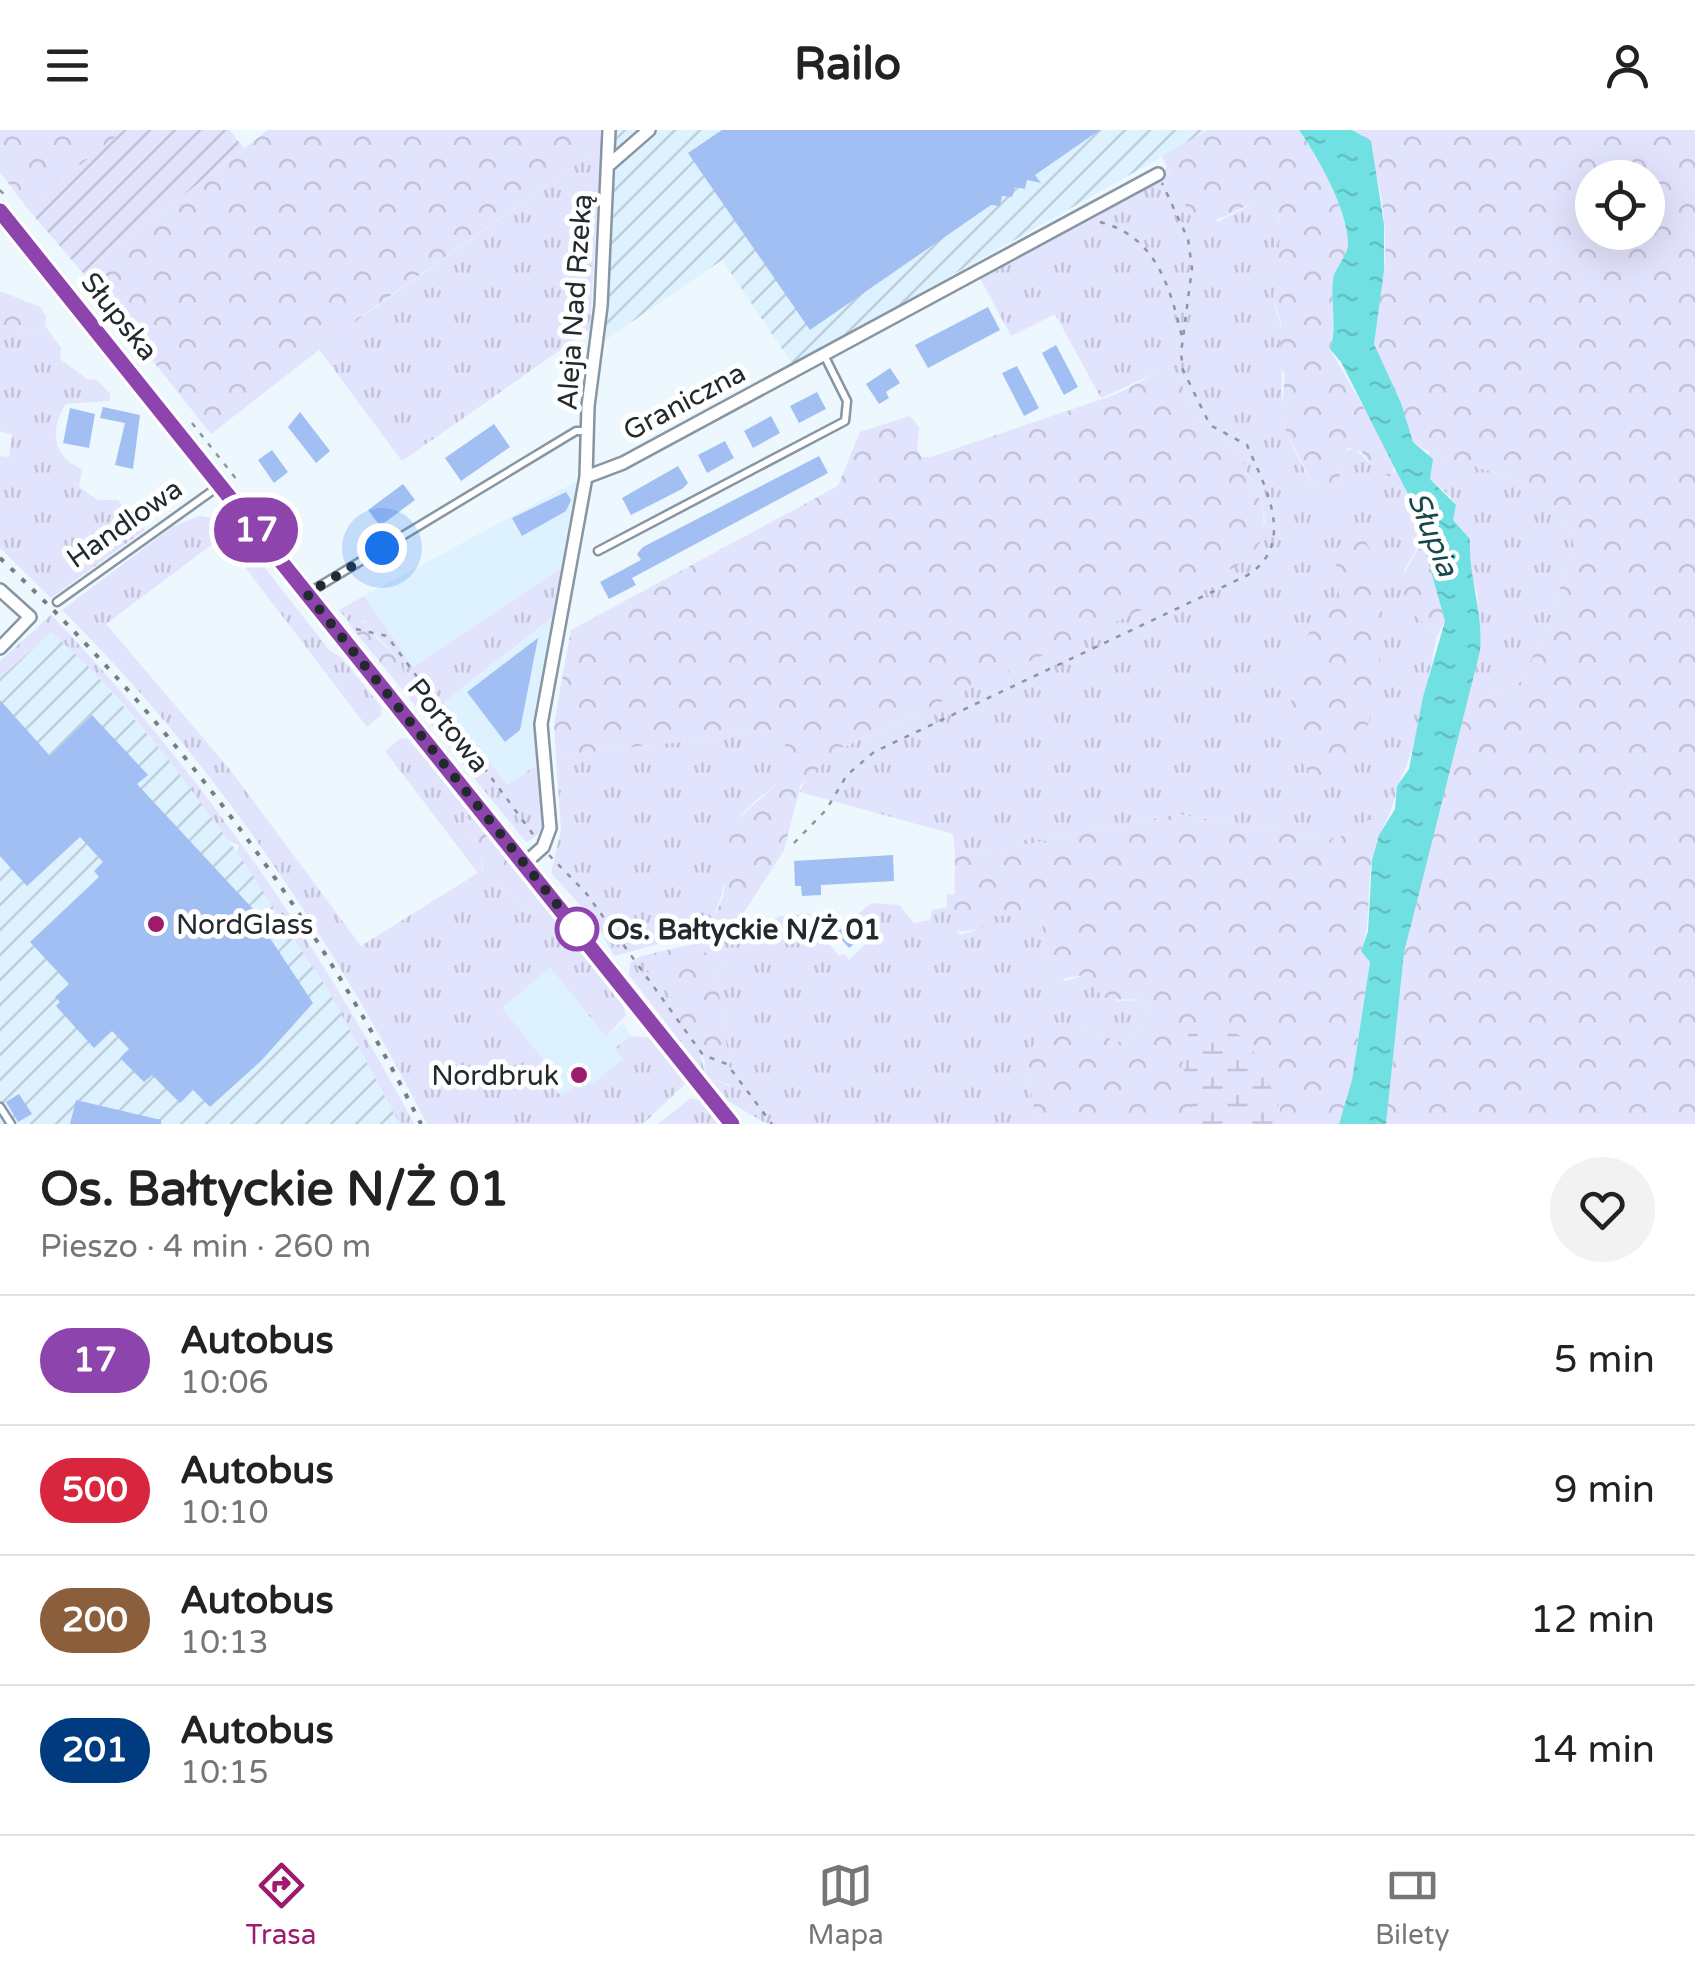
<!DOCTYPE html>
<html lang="pl">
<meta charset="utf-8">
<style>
:root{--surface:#fff;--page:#f2f2f2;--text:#222;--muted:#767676;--line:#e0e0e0;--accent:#9d1a6d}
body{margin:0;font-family:"Varela Round",sans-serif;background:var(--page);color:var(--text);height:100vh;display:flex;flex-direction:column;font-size:38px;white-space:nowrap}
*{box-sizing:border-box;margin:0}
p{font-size:32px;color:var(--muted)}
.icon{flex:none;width:55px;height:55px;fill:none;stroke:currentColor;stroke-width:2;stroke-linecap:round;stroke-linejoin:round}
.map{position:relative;height:994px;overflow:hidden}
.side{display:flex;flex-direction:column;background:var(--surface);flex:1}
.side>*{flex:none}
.badge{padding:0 20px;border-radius:32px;font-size:35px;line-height:65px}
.buttons{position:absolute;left:1575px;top:30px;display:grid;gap:20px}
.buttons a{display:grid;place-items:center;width:90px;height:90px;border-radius:50%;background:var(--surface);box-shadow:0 10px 40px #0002;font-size:50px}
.you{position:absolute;width:50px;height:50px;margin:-25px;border:8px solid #fff;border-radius:50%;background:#1a73e8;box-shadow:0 0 0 15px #1a73e833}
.map>.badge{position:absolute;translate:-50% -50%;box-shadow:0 0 0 5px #fff}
.round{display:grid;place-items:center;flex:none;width:105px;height:105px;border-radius:52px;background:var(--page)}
.headline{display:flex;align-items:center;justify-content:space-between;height:170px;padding:0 40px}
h1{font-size:48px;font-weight:700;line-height:75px}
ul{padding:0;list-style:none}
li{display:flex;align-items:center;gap:30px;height:130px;padding:0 40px;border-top:2px solid var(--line)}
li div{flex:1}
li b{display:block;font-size:38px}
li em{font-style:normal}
li .badge{min-width:110px;font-weight:700;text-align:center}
header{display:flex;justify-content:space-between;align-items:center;height:130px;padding:0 40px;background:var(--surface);font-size:45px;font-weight:700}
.tab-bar{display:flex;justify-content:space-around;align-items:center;height:140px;border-top:2px solid var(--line);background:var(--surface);font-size:28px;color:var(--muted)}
.tab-bar a{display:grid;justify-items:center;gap:5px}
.tab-bar .current{color:var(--accent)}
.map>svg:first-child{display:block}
.built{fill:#def1ff}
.industrial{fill:url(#industrial-furrows)}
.grass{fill:url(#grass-tufts)}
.forest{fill:url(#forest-crowns);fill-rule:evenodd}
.wetland{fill:url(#wetland-marsh)}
.garden{fill:url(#garden-furrows)}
.water{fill:url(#water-ripples)}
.building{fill:#a1bff3}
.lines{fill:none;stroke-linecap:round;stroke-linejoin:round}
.lane-casing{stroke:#8796a2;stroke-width:11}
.street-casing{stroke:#8796a2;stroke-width:16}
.primary-casing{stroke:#d3d4d5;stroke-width:22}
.path{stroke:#8d969b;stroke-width:2.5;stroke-dasharray:5 8;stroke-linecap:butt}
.lane{stroke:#fff;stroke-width:6}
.street{stroke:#fff;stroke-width:11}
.primary{stroke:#9ad3e2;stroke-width:18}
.rail{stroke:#757d82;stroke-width:4;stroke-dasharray:5 10;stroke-linecap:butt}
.line-casing{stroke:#fff;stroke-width:22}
.line{stroke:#8e44ad;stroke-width:15}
.walk{stroke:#232a2e;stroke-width:10;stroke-dasharray:0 18}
.poi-dot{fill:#9d1a6d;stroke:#fff;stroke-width:4}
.stop-dot{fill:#fff;stroke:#8e44ad;stroke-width:5}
.labels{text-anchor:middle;stroke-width:10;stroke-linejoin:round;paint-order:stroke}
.street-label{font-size:28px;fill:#232a2e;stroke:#fff}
.poi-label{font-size:28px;fill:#232a2e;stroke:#fff;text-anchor:start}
.stop-label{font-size:28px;font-weight:bold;fill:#232a2e;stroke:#fff;text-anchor:start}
.water-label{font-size:30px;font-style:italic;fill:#17494a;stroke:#fff}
</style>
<header><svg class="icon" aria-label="menu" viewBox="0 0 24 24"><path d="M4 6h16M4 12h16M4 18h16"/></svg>Railo<svg class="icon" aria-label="person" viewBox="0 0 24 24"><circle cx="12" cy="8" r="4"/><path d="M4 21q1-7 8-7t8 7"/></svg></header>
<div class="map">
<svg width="1695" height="994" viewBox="0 0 1695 994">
<defs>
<pattern id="industrial-furrows" width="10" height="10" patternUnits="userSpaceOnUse" patternTransform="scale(2.5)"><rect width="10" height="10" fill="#def1ff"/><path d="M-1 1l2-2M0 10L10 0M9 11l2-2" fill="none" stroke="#becfdb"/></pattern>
<pattern id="grass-tufts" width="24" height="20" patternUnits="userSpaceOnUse" patternTransform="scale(2.5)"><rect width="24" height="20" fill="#e2e3fc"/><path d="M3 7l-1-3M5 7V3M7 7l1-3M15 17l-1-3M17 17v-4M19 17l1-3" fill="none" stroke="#c2c3d8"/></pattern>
<pattern id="forest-crowns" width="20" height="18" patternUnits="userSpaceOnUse" patternTransform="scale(2.5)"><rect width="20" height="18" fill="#e2e3fc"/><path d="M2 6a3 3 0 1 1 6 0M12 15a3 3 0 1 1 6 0" fill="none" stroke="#c2c3d8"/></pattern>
<pattern id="wetland-marsh" width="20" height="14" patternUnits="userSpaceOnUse" patternTransform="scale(2.5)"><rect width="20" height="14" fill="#e2e3fc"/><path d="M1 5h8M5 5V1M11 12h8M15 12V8" fill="none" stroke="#c2c3d8"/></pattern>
<pattern id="garden-furrows" width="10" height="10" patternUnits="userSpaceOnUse" patternTransform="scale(2.5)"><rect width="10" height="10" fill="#e2e3fc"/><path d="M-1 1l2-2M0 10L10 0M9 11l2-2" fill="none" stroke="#c2c3d8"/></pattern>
<pattern id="water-ripples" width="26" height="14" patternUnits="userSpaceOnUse" patternTransform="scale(2.5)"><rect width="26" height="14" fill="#71e0e2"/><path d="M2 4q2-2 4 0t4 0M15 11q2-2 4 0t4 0" fill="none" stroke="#62c0c2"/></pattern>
</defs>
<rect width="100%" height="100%" fill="#edf7fe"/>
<path class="built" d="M579 350 562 438 412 537 364 466Z
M553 488 535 593 540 633 507 655 443 573Z
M546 831 606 907 623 893 631 906 616 918 624 929 562 979 484 881Z"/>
<path class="industrial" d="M617 0H1209L793 235 722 130 604 211Z
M51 502 85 532 174 635 249 739 330 863 400 994H0V548Z"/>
<path class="grass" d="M601 17 590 199 402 331 318 218Z
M1168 35 1169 43 1218 92 1258 71 1267 72C1293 98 1274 138 1274 169 1274 180 1280 188 1281 199 1283 225 1280 257 1283 283 1286 311 1304 337 1317 362L1342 355 1337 332 1341 323 1355 318 1372 336 1395 343 1396 334 1423 407 1404 441 1426 494 1437 506C1420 578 1416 692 1328 710L1178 684 999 720 955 721 953 704 800 662 807 645 842 618 1248 429 1265 392 1263 376 1235 317 1195 289 1180 250 1172 242H1158L1101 268 1055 184 1011 206 979 146 1157 52Z
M45 196 61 218 60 229 87 249 97 250 110 264V271L66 274C49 299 52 327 82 339L79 357 98 370H118L145 400 51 468 0 418V326L9 327 12 305 0 301V207L34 204Z
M1429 322 1528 353 1567 393 1574 415 1547 498 1520 552 1462 577 1481 509 1477 462 1467 439 1470 409 1453 390 1451 367 1430 349Z
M199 386 226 390 237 402 329 520 342 528 382 578 381 585 367 597 222 407 106 494 231 641 361 816 478 743 385 621 401 608 408 609 471 684 466 685 463 700 481 723 482 739 520 774 530 778 538 769 623 875 626 885 606 907 550 837 502 878 561 952 554 958 561 966 585 949 591 955 623 929 615 918 631 906 650 908 685 954 643 994H427C331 807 213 629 62 480L172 397Z
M562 438 553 487 443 573 507 655 540 633C542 660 556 701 526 712L397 553 403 542C399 522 376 509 365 491L349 492 339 480 364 466 413 537Z
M51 485C198 638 315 808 414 994H400L330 863 237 722 239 715 229 711C175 638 120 561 51 502L0 548V531Z
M772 601 779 604C811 652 757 658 737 691 721 717 730 756 715 782L722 795H730L614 826 598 795 551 743 561 700 556 626Z
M947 764 956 765 954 799 960 805 978 800 994 785 1019 786 1035 779 1042 785 1044 837 1066 851 1092 843 1097 860 1118 871 1149 870 1150 888 1125 914 1076 896 1027 927 1036 994H767L728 971 710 949 730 956 738 951C722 910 716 871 721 827L711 822 697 823 689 815 732 805 781 786 809 783 830 806 826 810 839 826 844 824 849 830 873 807 856 785 872 773 899 775 914 793 930 790 932 780 947 777Z
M641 826C648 845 663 855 675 870 683 880 705 931 704 942L629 845 630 833Z
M691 968 701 971 719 994H658Z"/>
<path class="forest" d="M0 0H124L27 78 0 42Z
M268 0H600L601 17 373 178 211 304 83 143Z
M1209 0H1299C1317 29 1348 79 1348 114 1348 126 1335 137 1333 149 1330 174 1338 196 1330 219L1396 334 1390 347 1372 336 1361 321 1348 318 1337 332 1343 363 1335 373 1323 370 1317 362 1286 301 1282 279 1285 245 1280 235 1281 193 1273 167 1280 106 1278 87 1267 72C1237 70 1223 101 1191 87L1162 26Z
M1352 0H1695V994H1386L1404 823C1412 801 1413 779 1418 756 1431 695 1451 637 1462 577L1520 552 1547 498 1574 415 1567 393 1528 353 1429 322 1413 312C1403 280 1381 247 1375 218 1370 193 1381 166 1384 141 1388 96 1383 36 1352 0ZM1592 48H1648V102H1592Z
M0 161 40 177 46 186 45 196 34 204 0 207Z
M1158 242H1172L1180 250 1195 289 1235 317 1263 377 1264 407 1248 429 1231 439 841 618 801 654 784 720 739 790 730 795 715 791C715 780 719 779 722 769 729 750 716 729 725 708 742 669 812 653 779 604L772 601 556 626 554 594 571 500 838 356 860 302 910 286 919 297 917 320 922 327H931L1117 264Z
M1355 406 1364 409C1399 460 1378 591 1350 643L1336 651 1313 648 1300 630 1288 549 1311 499 1340 473 1335 422 1345 408Z
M1423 407 1445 491 1437 506C1431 496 1422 493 1414 485 1385 459 1413 434 1423 407Z
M357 489 368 494C376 515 399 520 403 542L397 553 353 499 349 492Z
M1397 656C1394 683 1379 699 1373 725 1366 757 1372 789 1361 821L1370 831 1352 950 1339 994H1036L1027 927 1037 908 1061 896H1076L1125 914 1150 888 1149 870 1107 869 1096 860 1092 844 1052 850 1044 837 1042 786 1035 780 1019 786H994L978 800 947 802 954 799 955 721 999 720 1178 684 1328 710C1363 703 1376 683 1397 656Z
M471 684 538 769 530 778 520 774 483 740 481 723 463 700 464 687Z
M689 815 697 823 711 822 721 827C716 871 722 910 738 952L735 956 710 949 704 942 705 930 681 894 678 874 646 839 641 826Z"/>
<path class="wetland" d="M1199 895C1241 895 1252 913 1266 949 1273 966 1283 975 1281 994H1192C1196 958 1163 918 1199 895Z"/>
<path class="garden" d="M124 0H229L244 18 83 143 27 78Z"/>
<path class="water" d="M1299 0H1352L1371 11 1384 94V141L1374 214 1401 273 1413 312 1433 329 1430 349 1456 375 1453 390 1470 409C1468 448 1484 482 1480 521L1404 823 1386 994H1339L1352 950 1370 832 1361 821 1368 801 1372 730 1379 705 1395 679 1397 656 1409 639 1423 567 1445 491 1411 370 1341 232 1330 219C1338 196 1330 174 1333 149 1335 137 1348 126 1348 114 1348 80 1318 28 1299 0Z"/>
<path class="building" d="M722 0H1100L1035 45 1041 53 1027 50 1025 59 1015 57 1012 67 1002 66 1000 76 991 75 810 200 688 23Z
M988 177 1000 200 928 238 915 215Z
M1056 215 1078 257 1064 265 1042 223Z
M1017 236 1039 278 1024 286 1002 243Z
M890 238 900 253 886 262 889 268 879 274 866 254Z
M817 262 826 279 799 293 790 276Z
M103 277 140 285 133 339 115 335 125 293 100 288Z
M70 278 95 284 89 318 63 313Z
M300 282 330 321 316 333 288 297Z
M771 286 780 303 753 318 744 301Z
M494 294 510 317 461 351 445 328Z
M725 311 734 328 707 343 698 325Z
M272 320 288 342 274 353 258 330Z
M819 326 828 343 632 448 636 455 609 469 600 452 641 430 637 424 643 417Z
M678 336 688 353 682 359 631 385 622 368Z
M403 354 415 370 380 396 368 380Z
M566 362 571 370 566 381 522 406 512 388Z
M538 508 520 600 505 612 467 562Z
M0 570 50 626 92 585 148 645 137 654 265 792 262 796 313 873 261 931 210 977 193 960 180 973 152 945 144 952 120 928 129 919 112 901 94 918 56 876 60 872 55 867 69 854 30 812 99 747 94 741 103 732 80 707 27 756 0 726Z
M893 725 894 751 821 755V765L802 766 801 756H795L794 731Z
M854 788 867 804 849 818 836 803Z
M19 964 32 984 18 992 6 972Z
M76 970 161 990V994H70Z"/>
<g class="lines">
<g class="lane-casing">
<path id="lane" d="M598 421 845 291 847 271 824 225
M308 463 576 301H585
M57 472 219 356
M0 977 11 994"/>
</g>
<g class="street-casing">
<path id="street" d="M610 34 649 0
M586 347 623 333 1158 44
M0 460 30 487 0 518
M524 734 543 717 550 698 541 594 586 347 588 276 601 176 609 0"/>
</g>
<g class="primary-casing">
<path id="primary" d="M0 81 732 994"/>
</g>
<path class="path" d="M0 60 6 67
M1100 92C1156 106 1170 157 1182 207
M192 293 237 350
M356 499 387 506 535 707
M794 713 826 680 847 645 874 622 1248 445C1297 413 1265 357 1247 315L1210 295 1183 240 1181 223 1192 138 1188 109 1162 53
M549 725 586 763 703 925 727 934 772 994"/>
<use href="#lane" class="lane"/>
<use href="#street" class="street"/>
<use href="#primary" class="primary"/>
<path class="rail" d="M0 428C173 591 314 782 421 994"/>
</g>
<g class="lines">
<g class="line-casing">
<path id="line" d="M0 81 732 994"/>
</g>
<use href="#line" class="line"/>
<path class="walk" d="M382 418 307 464 577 799"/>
</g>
<g class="poi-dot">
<circle cx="156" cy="794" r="10"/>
<circle cx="579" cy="945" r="10"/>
</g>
<circle class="stop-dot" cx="577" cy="799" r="20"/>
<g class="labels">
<g class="street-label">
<text transform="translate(574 172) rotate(-86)" y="10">Aleja Nad Rzeką</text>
<text transform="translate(120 186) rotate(51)" y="10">Słupska</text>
<text transform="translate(684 271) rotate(-28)" y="10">Graniczna</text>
<text transform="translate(124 393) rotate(-35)" y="10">Handlowa</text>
<text transform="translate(449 595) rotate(51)" y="10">Portowa</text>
</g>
<g class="poi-label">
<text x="176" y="804">NordGlass</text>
<text x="559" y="955" text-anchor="end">Nordbruk</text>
</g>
<g class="stop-label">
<text x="607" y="809">Os. Bałtyckie N/Ż 01</text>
</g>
<g class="water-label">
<text transform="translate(1433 404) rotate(68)" y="10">Słupia</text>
</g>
</g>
</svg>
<div class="buttons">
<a><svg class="icon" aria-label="locate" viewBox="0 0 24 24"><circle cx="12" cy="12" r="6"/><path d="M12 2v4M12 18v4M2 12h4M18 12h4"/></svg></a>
</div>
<div class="you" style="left:382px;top:418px"></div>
<b class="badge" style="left:256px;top:400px;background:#8e44ad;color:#fff">17</b>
</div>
<section class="side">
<div class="headline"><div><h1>Os. Bałtyckie N/Ż 01</h1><p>Pieszo · 4 min · 260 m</p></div><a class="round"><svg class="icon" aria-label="heart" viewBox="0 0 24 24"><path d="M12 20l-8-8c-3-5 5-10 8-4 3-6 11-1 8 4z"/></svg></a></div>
<ul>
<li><span class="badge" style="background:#8e44ad;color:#fff">17</span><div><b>Autobus</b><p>10:06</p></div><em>5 min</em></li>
<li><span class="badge" style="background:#d7263d;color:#fff">500</span><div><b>Autobus</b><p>10:10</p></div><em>9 min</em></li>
<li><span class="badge" style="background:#8b5e3c;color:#fff">200</span><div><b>Autobus</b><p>10:13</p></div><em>12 min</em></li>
<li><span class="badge" style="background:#003b80;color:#fff">201</span><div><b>Autobus</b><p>10:15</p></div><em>14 min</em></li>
</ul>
</section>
<nav class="tab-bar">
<a class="current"><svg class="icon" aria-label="directions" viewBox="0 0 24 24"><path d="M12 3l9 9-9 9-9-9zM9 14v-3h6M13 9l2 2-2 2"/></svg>Trasa</a>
<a><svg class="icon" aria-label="map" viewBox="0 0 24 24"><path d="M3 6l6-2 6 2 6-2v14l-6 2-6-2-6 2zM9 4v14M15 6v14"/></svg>Mapa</a>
<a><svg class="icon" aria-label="tickets" viewBox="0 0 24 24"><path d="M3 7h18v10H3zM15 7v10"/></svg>Bilety</a>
</nav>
